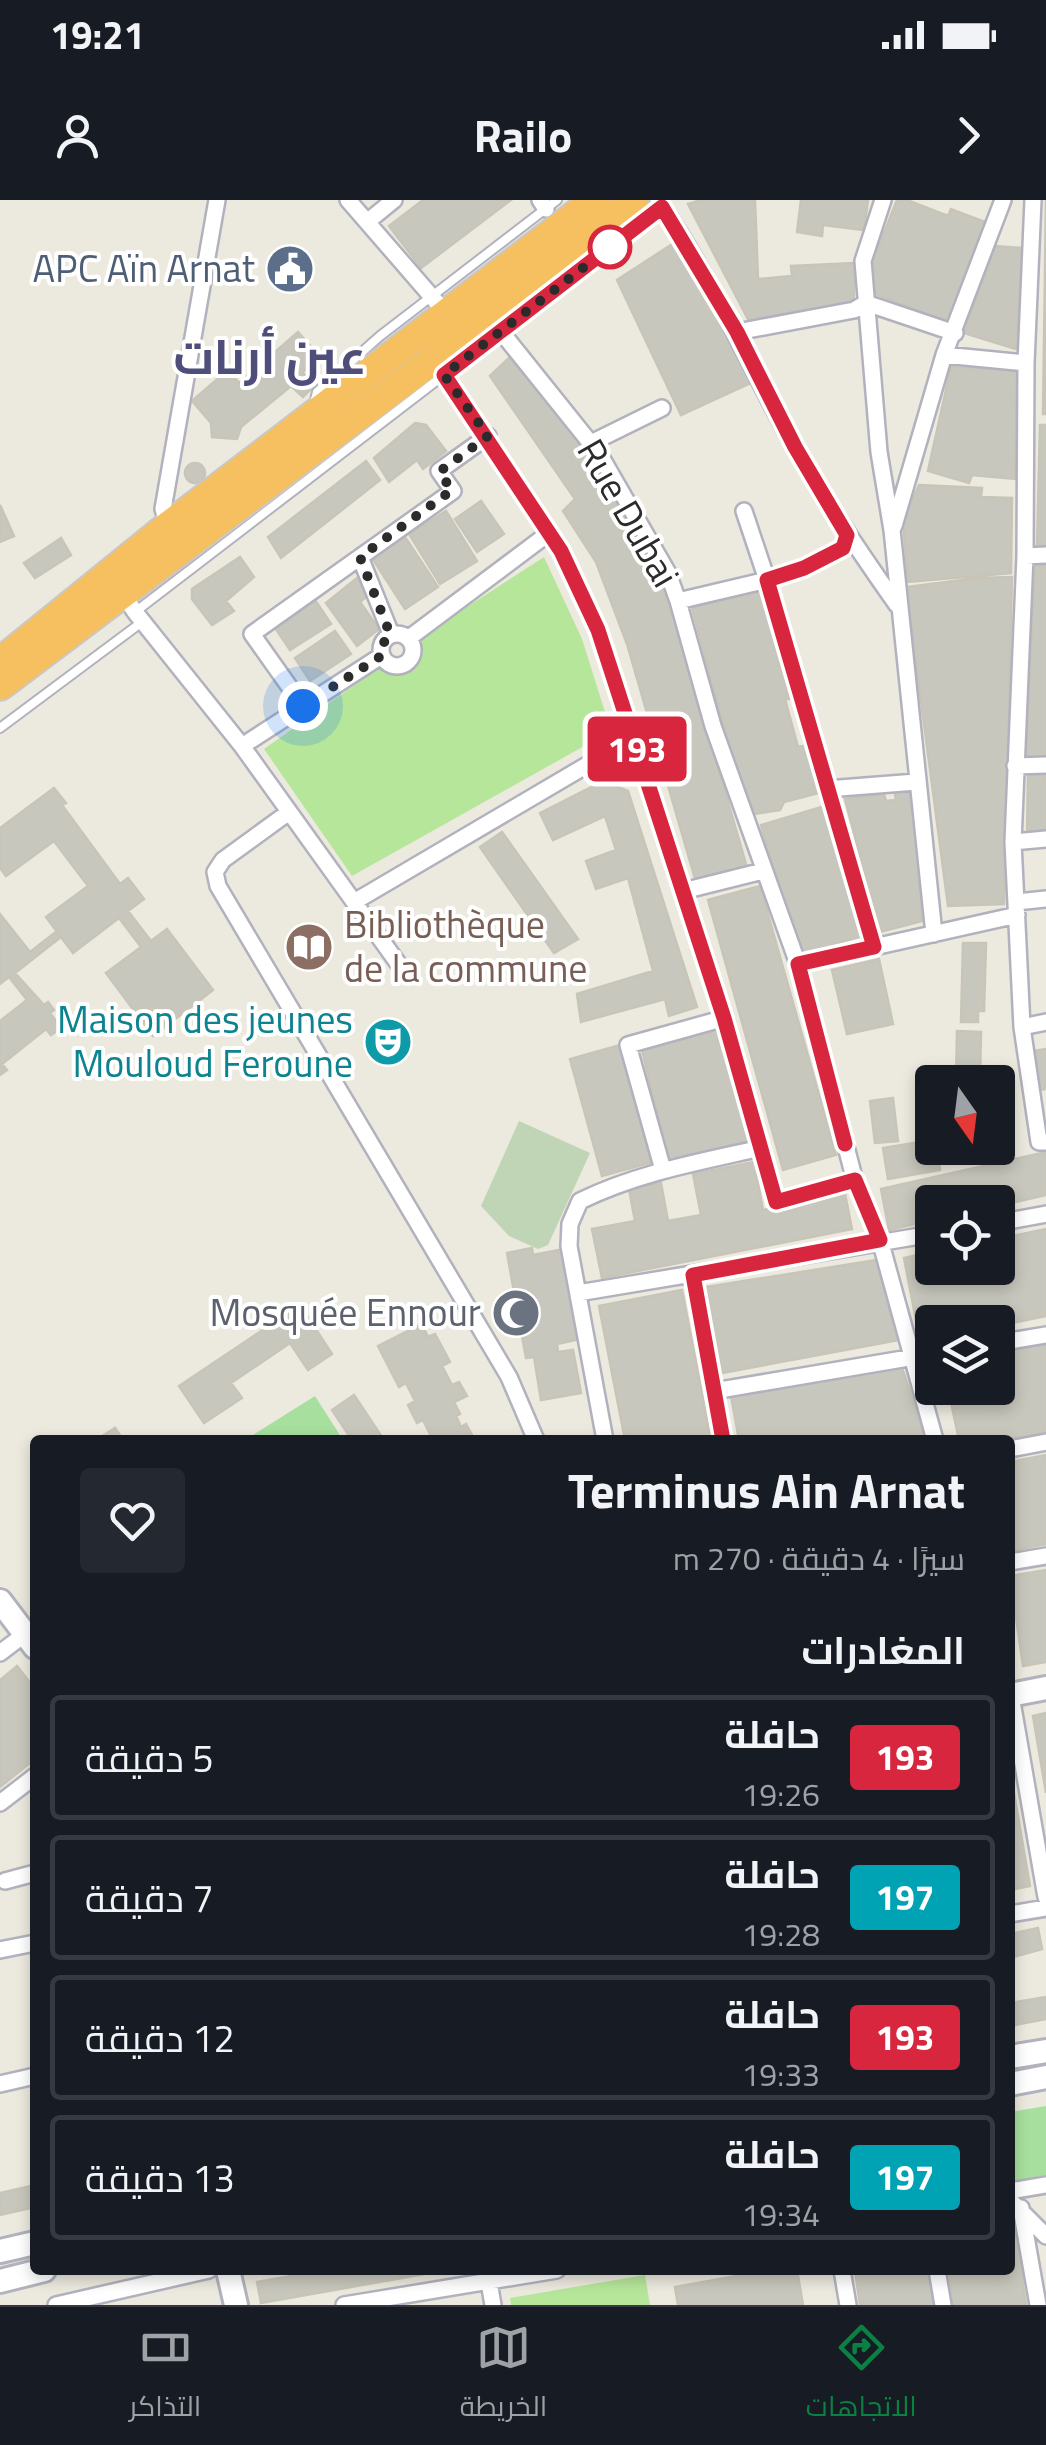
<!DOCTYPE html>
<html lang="ar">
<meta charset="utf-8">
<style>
:root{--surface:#171b24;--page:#242831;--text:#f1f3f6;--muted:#9ea1a6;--line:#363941;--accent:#0b8043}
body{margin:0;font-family:"Titillium Web",Cairo,sans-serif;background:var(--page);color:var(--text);direction:rtl;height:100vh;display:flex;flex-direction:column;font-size:38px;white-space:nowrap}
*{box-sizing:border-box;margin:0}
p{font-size:32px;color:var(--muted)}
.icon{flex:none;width:55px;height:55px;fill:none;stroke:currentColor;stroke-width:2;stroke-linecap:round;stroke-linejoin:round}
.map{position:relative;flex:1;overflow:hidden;direction:ltr}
.drawer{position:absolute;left:30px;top:1235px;width:985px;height:840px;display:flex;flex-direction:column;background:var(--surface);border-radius:10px;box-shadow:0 5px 15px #0003;direction:rtl}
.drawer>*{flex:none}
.badge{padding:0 20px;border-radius:8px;font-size:35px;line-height:65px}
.needle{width:65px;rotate:166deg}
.fabs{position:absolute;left:915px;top:865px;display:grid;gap:20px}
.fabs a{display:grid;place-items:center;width:100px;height:100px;border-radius:10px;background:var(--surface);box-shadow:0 5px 15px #0003;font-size:50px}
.you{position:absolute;width:50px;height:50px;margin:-25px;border:8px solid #fff;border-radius:50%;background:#1a73e8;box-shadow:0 0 0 15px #1a73e833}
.map>.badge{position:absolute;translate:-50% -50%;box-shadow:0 0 0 5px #fff}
h2{padding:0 50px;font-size:38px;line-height:90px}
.round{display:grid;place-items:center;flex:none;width:105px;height:105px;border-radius:10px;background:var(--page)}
.head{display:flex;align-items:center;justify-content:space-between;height:170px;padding:0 50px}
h1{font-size:48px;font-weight:700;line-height:75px}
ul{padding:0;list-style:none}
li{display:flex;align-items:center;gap:30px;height:125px;margin:0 20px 15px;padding:0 30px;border:5px solid var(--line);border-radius:10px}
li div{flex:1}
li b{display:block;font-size:38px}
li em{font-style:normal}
li .badge{min-width:110px;font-weight:700;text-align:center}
.status{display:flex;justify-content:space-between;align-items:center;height:70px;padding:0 50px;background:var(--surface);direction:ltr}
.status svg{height:28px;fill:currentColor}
header{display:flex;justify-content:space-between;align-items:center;height:130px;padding:0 50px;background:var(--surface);font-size:45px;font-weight:700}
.menu{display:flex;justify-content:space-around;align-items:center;height:140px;border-top:2px solid var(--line);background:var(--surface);font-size:28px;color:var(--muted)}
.menu a{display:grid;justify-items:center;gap:5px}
.menu .selected{color:var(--accent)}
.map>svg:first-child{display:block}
.green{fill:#a7e09e}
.cemetery{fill:#bfd5b6}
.pitch{fill:#b6e69a}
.building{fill:#c8c7bd;stroke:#c8c5b8;stroke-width:2.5}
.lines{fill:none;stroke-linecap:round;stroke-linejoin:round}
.lane-casing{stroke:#b2b2be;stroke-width:12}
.street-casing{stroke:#b2b2be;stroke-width:20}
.secondary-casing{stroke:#b2b2be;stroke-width:28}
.highway-casing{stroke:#c8c8c8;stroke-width:32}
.lane{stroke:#fff;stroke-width:8}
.street{stroke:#fff;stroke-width:15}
.secondary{stroke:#fff;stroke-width:22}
.highway{stroke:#f6c060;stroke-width:28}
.line-casing{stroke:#fff;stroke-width:22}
.line{stroke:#d7263d;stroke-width:15}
.walk{stroke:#2b2b2b;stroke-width:10;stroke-dasharray:0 18}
.stop-dot{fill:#fff;stroke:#d7263d;stroke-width:5}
.labels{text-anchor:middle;stroke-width:8;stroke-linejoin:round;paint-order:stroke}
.service-label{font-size:38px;fill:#4e5e75;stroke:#fff;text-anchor:end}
.street-label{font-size:38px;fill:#2b2b2b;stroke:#fff}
.education-label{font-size:38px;fill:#785e54;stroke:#fff;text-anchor:start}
.culture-label{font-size:38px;fill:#0d838f;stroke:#fff;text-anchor:end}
.worship-label{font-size:38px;fill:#5b616d;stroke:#fff;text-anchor:end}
.district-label{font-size:48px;font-weight:bold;fill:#4f4e7a;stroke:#fff}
</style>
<div class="status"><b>19:21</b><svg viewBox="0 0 49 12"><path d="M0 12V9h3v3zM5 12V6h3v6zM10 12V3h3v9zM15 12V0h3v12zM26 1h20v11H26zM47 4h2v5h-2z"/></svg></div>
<header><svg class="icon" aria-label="forward" viewBox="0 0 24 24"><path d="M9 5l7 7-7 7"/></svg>Railo<svg class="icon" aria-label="person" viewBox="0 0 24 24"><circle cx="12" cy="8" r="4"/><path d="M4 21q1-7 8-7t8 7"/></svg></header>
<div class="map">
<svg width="1046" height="2105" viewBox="0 0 1046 2105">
<rect width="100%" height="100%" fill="#ece9de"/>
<path class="green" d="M315 1196 343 1240H245Z
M1046 1906V1978L1010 1984V1912Z"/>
<path class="cemetery" d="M519 921 590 953 548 1045 538 1049 509 1036 481 1006Z"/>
<path class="pitch" d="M544 357 582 439 611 531 352 676 264 549 372 473 382 468 397 473 409 469 418 453 422 436Z
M645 2075 650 2105H511L510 2098Z"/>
<path class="building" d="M423 0H511L421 68 389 26Z
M701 0H755L758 79 792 76 791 66 854 63V102L749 121 688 4Z
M801 0H868L864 30 823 25 822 36 797 32Z
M897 0H907L948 16 951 9 985 22 948 122 873 93 868 73Z
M1046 0V214H1043Z
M680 39 753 182 681 215 617 80Z
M995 46 1023 48 1016 149 964 133Z
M298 132 320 157 303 172 315 185 303 197 291 186 241 227 237 239 212 237 211 223 192 201 228 170 239 183Z
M511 156 582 238 643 339 665 384 748 671 696 682 627 444 596 362 563 311 575 299 490 176Z
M951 167 1017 171 1015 279 972 275 969 283 928 271Z
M415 223 426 225 446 251 423 269 417 260 389 282 374 258Z
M1040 225H1046V347H1037Z
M366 261 380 280 281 358 268 337Z
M185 273a10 10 0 1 1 20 0a10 10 0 1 1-20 0Z
M919 285 982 288 981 297 1012 298 1011 373 908 382 903 321Z
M481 301 504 334 477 352 455 319Z
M0 305 14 336 0 342Z
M446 311 477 361 440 384 409 334Z
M405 337 438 387 405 409 372 358Z
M61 338 71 355 35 378 24 363Z
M240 357 254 377 226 401 234 411 212 425 192 399V389Z
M1046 364V559H1026L1035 366Z
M362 374 372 392 360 402 379 429 357 446 326 403Z
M1012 377 1004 704 948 706 906 387 978 378Z
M761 391 789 499H785L798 547 803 546 819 593 784 602 780 610 747 615 692 408Z
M315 400 331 424 290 450 274 426Z
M335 431 351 454 310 481 295 458Z
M1028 574 1046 575V632L1027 634Z
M603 581 628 591 697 807 669 816 665 799 581 822 577 794 653 771 628 678 596 689 586 661 616 650 605 616 553 640 540 613Z
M912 585 922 721 880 732 845 599 884 594 886 601 896 600 894 587Z
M54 588 66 603 62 605 120 684 128 678 144 699 128 711 151 741 167 729 213 790 153 836 106 773 141 747 119 718 73 753 46 717 88 686 54 641 6 676 0 668V628Z
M828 605 866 735 799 755 761 625Z
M502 632 578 739 554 753 480 647Z
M760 686 836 955 783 970 708 700Z
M0 714 30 752 57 731 61 737 15 773 44 805 48 802 54 810 50 813 61 828 51 835 46 829 2 864 7 870 0 875V821L27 800 9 777 0 784Z
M963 743H986L984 811H978V822H961Z
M879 759 893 824 847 834 832 770Z
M719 826 748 941 669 961 641 846Z
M957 831 981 832 980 882H956Z
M620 845 653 962 602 976 570 859Z
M1046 849V889L1033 891 1027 852Z
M893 898 898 941 875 943 870 901Z
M998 926 1002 949 957 952 956 948H998Z
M932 940V948H950L951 958 939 960 940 970 888 979 883 948Z
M1046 952V995L998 1006V1002H932V1020L889 1030 881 989Z
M754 962 763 1010 845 994 852 1029 602 1078 592 1029 635 1021 629 989 661 983 668 1021 701 1015 693 974Z
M1046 1029V1116L998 1126V1122H932V1139L920 1141 904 1058 932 1052V1068H998V1039Z
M532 1048 533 1055 564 1049 580 1139 557 1144 558 1152 573 1150 581 1193 541 1200 534 1157 526 1158 507 1053Z
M877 1060 904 1139 722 1173 706 1087Z
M682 1090 711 1240H625L599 1106Z
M300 1105 332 1154 308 1170 290 1143 231 1183 242 1198 204 1223 179 1186Z
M422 1124 428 1137 435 1134 450 1162 442 1166 452 1185 459 1182 467 1196 454 1202 460 1214 456 1216 461 1227 466 1224 472 1235 468 1240H433L423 1220 417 1223 408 1205 415 1201 406 1183 399 1187 378 1146Z
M1046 1143V1232L1002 1240H959L948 1188H998V1152Z
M902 1168 926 1240H739L731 1196Z
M354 1195 384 1240H352L332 1210Z
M115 1228 123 1240H96Z
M1046 1255V1344L1010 1351V1262Z
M1046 1370V1462L1023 1466 1010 1376Z
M17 1466 35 1489V1559L0 1587V1480Z
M1046 1513V1593L1033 1516Z
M1010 1570 1030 1686 1010 1690Z
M1038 1728 1042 1749 1010 1758V1734Z
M1046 1797V1819L1010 1826V1803Z
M35 1985V2007L0 2015V1993Z
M1010 2016 1013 2017 1026 2105H953L948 2070H1010Z
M326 2070H447L261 2103 257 2082Z
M770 2070H797L803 2105H678L675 2087Z
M855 2070H929L934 2105H860Z"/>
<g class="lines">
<g class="lane-casing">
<path id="lane" d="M314 204 317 192 380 136 557 0
M135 412 663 7
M0 528 142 422"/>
</g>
<g class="street-casing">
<path id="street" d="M348 0 445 112
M540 0 546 9
M658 0C712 79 750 167 796 250 827 304 861 354 897 405
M883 0 863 61 879 252 892 330 934 734
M1033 0 1026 163 1025 356 1013 642 1022 827 1039 942H1046
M367 22 394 0
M487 114 600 255 668 373 678 401 713 526 798 764 855 981 880 1040 935 1240
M737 132 854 110 866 103 955 133
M944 155 1026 163
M433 158 561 351 598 429 725 818 776 1002 855 981
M591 243 662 208
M744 311 767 380 873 747
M168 326 163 309 217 0
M894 326 944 155 1003 0
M1025 356 1046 355
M360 357 391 434
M119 388 135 412 242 546 400 766
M678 401 767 380 804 368 843 348 847 335
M381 450a16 16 0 1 1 32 0a16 16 0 1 1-32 0Z
M409 438 549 333
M303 506 252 434 453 291 439 271 488 236
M242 546 381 456
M1015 566 1046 565
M827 589 916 582
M289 612 223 660 215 672 218 686 509 1177 536 1240
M1013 642 1046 639
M683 691 763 671
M354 702 633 538
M1016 702 1046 699
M798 764 1017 715
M1022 827 1046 822
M663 970 628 845 725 818
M998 1023 1046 1014
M693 1075 723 1240
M578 1093 932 1034
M998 1143 1046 1135
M714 1191 932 1154
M605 1240 569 1046 570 1024 580 1001C637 973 699 962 761 948
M1010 1249 1046 1242
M1010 1362 1046 1356
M0 1453 25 1434
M1010 1490 1046 1697
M0 1603 35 1576
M5 1681 35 1673
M1010 1714 1046 1708
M0 1750 35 1743
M0 1884 35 1876
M1010 1991 1046 1985
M1010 2000 1046 2036
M1021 2008 1038 2105
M842 2070 848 2105
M937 2070 943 2105
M489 2082 493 2105
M56 2105 209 2070
M344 2105 557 2070"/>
</g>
<g class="secondary-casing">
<path id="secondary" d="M0 1401 35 1447
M1010 1495 1046 1488
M1010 1857 1046 1851
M1010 1884 1046 1877
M0 2051 35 2043
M228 2070 236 2105
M0 2081 44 2070"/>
</g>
<g class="highway-casing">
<path id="highway" d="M0 462 168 326 595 0
M0 486 417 172 634 0"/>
</g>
<use href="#lane" class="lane"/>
<use href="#street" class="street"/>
<use href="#secondary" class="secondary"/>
<use href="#highway" class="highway"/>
</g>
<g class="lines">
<g class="line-casing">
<path id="line" d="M723 1240 693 1075 880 1040 855 980 776 1002 724 818 598 430 561 351 444 175 662 7 737 132 795 247 847 335 843 348 804 368 767 380 874 747 798 764 845 944"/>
</g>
<use href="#line" class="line"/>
<path class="walk" d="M303 506 381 456 380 448 390 434 360 357 452 290 439 272 488 236 444 175 610 47"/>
</g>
<defs>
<g id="civic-disc" transform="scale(2.5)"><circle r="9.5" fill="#5c6f8a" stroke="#fff"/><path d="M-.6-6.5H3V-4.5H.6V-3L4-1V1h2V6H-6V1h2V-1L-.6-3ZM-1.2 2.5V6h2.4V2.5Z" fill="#fff"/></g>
<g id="library-disc" transform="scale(2.5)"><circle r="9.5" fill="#8d6e63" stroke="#fff"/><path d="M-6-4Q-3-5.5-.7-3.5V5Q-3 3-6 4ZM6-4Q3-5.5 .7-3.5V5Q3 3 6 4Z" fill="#fff"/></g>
<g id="theatre-disc" transform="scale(2.5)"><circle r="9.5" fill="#0f9aa8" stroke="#fff"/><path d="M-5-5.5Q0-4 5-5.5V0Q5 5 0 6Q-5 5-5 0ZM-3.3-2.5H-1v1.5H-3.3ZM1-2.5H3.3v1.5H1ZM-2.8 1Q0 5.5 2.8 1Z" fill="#fff"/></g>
<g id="mosque-disc" transform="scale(2.5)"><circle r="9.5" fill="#6b7280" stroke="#fff"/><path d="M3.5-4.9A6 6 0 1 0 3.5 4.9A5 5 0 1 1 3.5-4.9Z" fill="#fff"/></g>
</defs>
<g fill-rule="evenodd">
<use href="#civic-disc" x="290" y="69"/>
<use href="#library-disc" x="309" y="747"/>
<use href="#theatre-disc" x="388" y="842"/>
<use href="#mosque-disc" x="516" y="1113"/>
</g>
<circle class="stop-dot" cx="610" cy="47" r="20"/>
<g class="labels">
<g class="service-label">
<text x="255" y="82">APC Aïn Arnat</text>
</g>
<g class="street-label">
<text transform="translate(628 313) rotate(60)" y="13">Rue Dubai</text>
</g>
<g class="education-label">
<text x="344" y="738">Bibliothèque<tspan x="344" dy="44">de la commune</tspan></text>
</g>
<g class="culture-label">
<text x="353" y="833">Maison des jeunes<tspan x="353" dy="44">Mouloud Feroune</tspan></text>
</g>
<g class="worship-label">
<text x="481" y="1126">Mosquée Ennour</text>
</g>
<g class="district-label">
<text x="270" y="174">عين أرنات</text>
</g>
</g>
</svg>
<div class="fabs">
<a><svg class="needle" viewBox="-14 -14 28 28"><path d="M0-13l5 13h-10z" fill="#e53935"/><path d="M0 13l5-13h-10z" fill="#9ea1a6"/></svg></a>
<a><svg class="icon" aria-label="locate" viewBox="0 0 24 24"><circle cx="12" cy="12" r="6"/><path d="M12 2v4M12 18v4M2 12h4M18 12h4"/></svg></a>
<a><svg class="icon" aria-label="layers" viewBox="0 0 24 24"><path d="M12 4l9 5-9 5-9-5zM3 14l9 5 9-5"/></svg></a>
</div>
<div class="you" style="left:303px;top:506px"></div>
<b class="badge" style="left:637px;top:549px;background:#d7263d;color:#fff">193</b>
<section class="drawer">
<div class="head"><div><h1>Terminus Ain Arnat</h1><p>سيرًا · 4 دقيقة · 270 m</p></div><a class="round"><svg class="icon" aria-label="heart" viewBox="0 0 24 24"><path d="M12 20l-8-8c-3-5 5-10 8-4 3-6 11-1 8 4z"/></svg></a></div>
<h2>المغادرات</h2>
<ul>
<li><span class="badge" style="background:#d7263d;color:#fff">193</span><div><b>حافلة</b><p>19:26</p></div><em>5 دقيقة</em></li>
<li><span class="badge" style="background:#00a3b4;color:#fff">197</span><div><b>حافلة</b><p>19:28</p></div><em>7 دقيقة</em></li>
<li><span class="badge" style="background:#d7263d;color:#fff">193</span><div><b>حافلة</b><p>19:33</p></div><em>12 دقيقة</em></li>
<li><span class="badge" style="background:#00a3b4;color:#fff">197</span><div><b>حافلة</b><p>19:34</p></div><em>13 دقيقة</em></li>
</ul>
</section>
</div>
<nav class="menu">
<a class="selected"><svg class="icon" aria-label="directions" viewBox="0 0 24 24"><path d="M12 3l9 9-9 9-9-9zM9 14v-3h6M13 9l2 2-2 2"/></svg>الاتجاهات</a>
<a><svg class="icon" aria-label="map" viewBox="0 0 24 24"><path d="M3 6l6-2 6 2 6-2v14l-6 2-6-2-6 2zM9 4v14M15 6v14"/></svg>الخريطة</a>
<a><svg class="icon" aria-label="tickets" viewBox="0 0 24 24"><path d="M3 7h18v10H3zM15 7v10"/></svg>التذاكر</a>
</nav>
